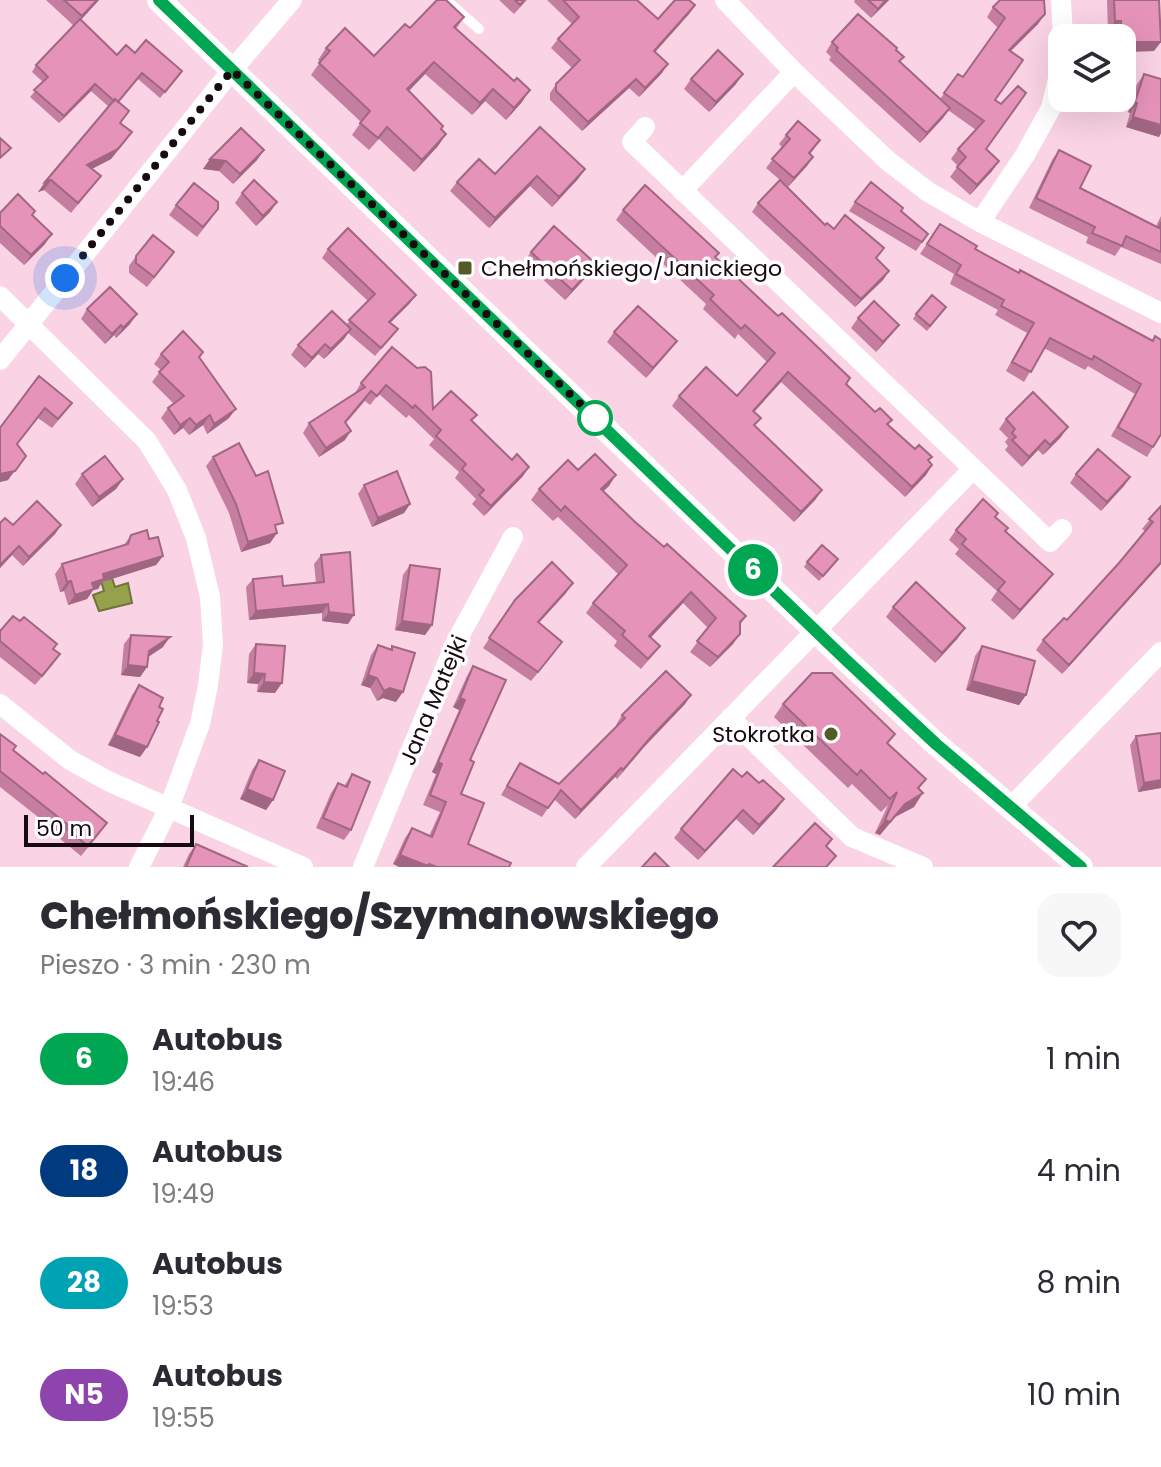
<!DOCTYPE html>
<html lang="pl">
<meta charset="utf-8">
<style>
:root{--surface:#fff;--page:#f7f7f7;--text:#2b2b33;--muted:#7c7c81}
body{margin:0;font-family:Poppins,sans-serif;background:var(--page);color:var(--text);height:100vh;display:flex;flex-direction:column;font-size:30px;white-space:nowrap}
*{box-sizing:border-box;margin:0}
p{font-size:26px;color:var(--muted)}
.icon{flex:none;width:44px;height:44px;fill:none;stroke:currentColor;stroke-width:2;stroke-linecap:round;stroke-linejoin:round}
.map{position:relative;height:867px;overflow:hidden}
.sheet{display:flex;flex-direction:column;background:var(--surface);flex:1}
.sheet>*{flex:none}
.badge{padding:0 16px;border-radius:26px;font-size:28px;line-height:52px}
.buttons{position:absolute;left:1048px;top:24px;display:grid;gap:16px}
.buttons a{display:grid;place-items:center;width:88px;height:88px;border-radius:16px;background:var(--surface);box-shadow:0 8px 32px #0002;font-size:40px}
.scale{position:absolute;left:24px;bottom:20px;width:170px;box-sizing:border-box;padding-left:8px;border:4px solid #170a10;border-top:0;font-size:22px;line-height:28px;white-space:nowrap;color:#170a10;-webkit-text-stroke:6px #fff;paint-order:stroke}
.you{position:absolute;width:40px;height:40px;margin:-20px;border:6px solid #fff;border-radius:50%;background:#1a73e8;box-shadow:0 0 0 12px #1a73e833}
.map>.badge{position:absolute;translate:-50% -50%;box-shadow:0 0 0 4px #fff}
.round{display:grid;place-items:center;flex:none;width:84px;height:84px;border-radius:24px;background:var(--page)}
.overview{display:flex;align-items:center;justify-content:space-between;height:136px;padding:0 40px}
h1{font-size:38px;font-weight:800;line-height:60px}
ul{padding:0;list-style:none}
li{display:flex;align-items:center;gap:24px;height:112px;padding:0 40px}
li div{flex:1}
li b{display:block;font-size:30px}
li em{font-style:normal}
li .badge{min-width:88px;font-weight:700;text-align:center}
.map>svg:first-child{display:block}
.water{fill:#96a14c;stroke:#70743a;stroke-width:2}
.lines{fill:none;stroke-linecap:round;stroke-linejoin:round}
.service{stroke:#fff;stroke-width:10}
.minor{stroke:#fff;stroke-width:20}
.tertiary{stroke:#fff;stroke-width:24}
.wall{fill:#c67ea0}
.shaded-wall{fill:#a16782}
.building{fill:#e693ba;stroke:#a16782;stroke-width:2}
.line-casing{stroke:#fff;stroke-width:18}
.line{stroke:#00a651;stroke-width:12}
.walk{stroke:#170a10;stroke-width:8;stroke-dasharray:0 14.4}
.poi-dot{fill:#545b29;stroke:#fff;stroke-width:3}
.stop-dot{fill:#fff;stroke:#00a651;stroke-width:4}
.labels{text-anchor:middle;stroke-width:7;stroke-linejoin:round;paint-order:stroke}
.poi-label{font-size:22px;fill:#170a10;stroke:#fff;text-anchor:start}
.street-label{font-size:22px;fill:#170a10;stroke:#fff}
</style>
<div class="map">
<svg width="1161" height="867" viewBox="0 0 1161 867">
<rect width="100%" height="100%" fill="#fad3e4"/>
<path class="water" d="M112 578 115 587 128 583 132 603 99 611 93 595 104 591 101 581Z"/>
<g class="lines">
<path class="service" d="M446 0 479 29"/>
<path class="minor" d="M725 0 794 72 888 161 927 191 980 222 1161 313
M1061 0 1063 38
M645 127 632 142 1050 542 1062 529
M682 191 794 72
M980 222 1025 155 1051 108 1062 62
M0 296 147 441 177 490 196 538 210 597 213 645 208 685 200 724 169 808 139 867
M0 360 232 70 292 0
M0 704 70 760 108 781 303 867
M730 718 852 837 923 867
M1011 807 1161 652
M363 867 455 644 513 537
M586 867 973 469"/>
<path class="tertiary" d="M159 0 845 659 936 744 1081 867"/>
</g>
<path class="wall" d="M46 0H99L81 20 117 55 135 53 178 77 160 98 138 79 118 102 125 142 111 159 92 169 101 176 71 213 44 190 38 192 109 107 91 91 59 123 30 97 43 82 32 72 36 65 74 26Z
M499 0H527L514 14Z
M547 0H637L658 19 695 5 689 14 655 52 662 73 639 97 629 88 582 131 550 100V93L556 84 572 68 551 48 558 39 572 24Z
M855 0H889L871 18 854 2Z
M1107 0H1159L1154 51 1122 52V38H1114V31H1108Z
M993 7 1038 24 1010 51 995 100 986 149 999 161 992 171 970 195 950 177 958 166 951 159 958 149 976 130 948 110 943 118 920 143 829 60 831 57 826 52 832 42 896 50 904 57 900 62 940 99 958 74 963 77 998 28 987 17Z
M464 17 456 29 522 102 506 120 485 101 472 115 425 74 409 91 446 134 438 146 414 172 379 139 369 150 352 135 361 122 311 75 320 62 318 60 326 48 374 56 410 28Z
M1144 74 1161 79V133L1159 137 1126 127 1130 113 1128 112 1137 84Z
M691 79 736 84 709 112 684 89Z
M786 135 814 149 810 154 813 157 788 187 766 168 782 147 779 144Z
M264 150 257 160 233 184 219 171 203 169 210 159Z
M1059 150 1080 188 1156 226 1161 216V264L1121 247 1115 256 1086 243 1088 237 1029 208 1052 160Z
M585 169 578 179 552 207 530 186 489 228 450 191 457 182 495 174Z
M242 193 277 202 270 212 256 226 235 203Z
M855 202 901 211 928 234 916 251 849 211Z
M758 203 834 229 877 259 889 271 883 280 855 307 752 212Z
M176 205 211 219 197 237 169 215Z
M623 210 716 258 778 316 850 378 846 384 875 412 892 420 888 425 932 465 926 475 905 497 781 382 754 412 755 426 822 490 815 500 794 522 672 406 679 396H737L767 362 738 334 735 339 703 309 706 304 616 220Z
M35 211 32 216 45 244 24 265 0 243V213Z
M940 224 975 249 1018 273 1152 341 1153 447 1147 457 1111 436 1135 394 1088 366 1085 370 1044 348 1024 382 1006 371 1027 333 995 315 998 310 950 284 954 274 920 254Z
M328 249 410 303 390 323 398 329 375 356 348 333 344 339 324 359 318 354 305 368 291 355 298 345 346 325 368 301 322 258Z
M531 252 589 274 565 300 524 262Z
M136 256 167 262 147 287 129 273V266Z
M946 307 927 331 913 319 916 314Z
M87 309 130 324 116 338 114 335 105 344 81 319Z
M858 318 899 325 892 334 876 352 851 328Z
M614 332 670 350 646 378 607 342Z
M392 347 433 409 477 415 472 421 523 476 484 516 472 504 476 499 455 478 459 472 429 445 434 439 409 415 406 418 379 394 370 405 365 401 346 423 345 440 319 457 303 433 309 423 355 393 361 383Z
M203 352 200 358 229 418 207 434 203 425 189 435 183 428 174 435 161 418 168 408 174 404 152 382 161 370 154 364 161 354Z
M39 376 65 412 52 428 38 418 17 444 8 480 0 482V428Z
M1006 419 1061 437 1043 455 1038 450 1022 467 1005 450 1008 446 1005 442 1008 438 999 429Z
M213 457 277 532V533L270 543 241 552 229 513 206 466Z
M578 470 609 486 603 491 634 521 746 616 740 625 733 644 710 667 690 652 708 628 683 603 651 637 652 656 641 669 614 646 617 641 586 613 593 603 618 574 558 517 553 521 531 500 539 489Z
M82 474 123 479 116 489 92 507 75 484Z
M1076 474 1130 477 1101 511 1070 483Z
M364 485 410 504 404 513 372 527 358 494Z
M1161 506V564L1062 674 1036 650 1043 640 1067 620 1119 563 1145 531 1142 529Z
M996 517 1046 583 1013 620 991 600 997 591 955 554 959 549 949 540 956 530Z
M0 523 13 525H61L55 534 23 566 12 555 0 568Z
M131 535 149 539 163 556 156 565 102 582 98 589 93 590 87 599 68 605 64 591 60 592 55 574 62 564 124 545Z
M321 555 348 624 322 621V613L249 620 246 587 253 579 283 586 316 583 314 564Z
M838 559 819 581 804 567 807 562Z
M410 565 432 625 425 635 395 630 403 575Z
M566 593 539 623 555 652 531 681 483 648 515 600Z
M893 607 958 638 935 663 886 617Z
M0 631 53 664 35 685 0 657Z
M131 635 163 647 148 657 147 667 140 677 121 675 124 644Z
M256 644 275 693 257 692 258 684 247 683 249 654Z
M378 645 390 649 392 646 396 702 383 698 377 701 370 688 361 685 371 655Z
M982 646 1026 695 1019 705 966 690 975 656Z
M473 666 470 760 461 794 484 803 393 864 405 838 412 828 429 836 440 812 423 805 436 774 432 772 459 710 453 707 467 676Z
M139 685 159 707 157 721 147 747 140 757 108 745 132 695Z
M691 695 685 704 644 747 617 779 615 777 575 819 554 799 542 817 501 795 520 763 559 784 617 725H616L622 715Z
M783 704 888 744 919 789 914 807 895 817 880 835 875 833 888 805 881 812 852 784 848 788 774 717Z
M0 734 13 750 100 833 81 856 59 838 61 835 0 787Z
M1136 736 1161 788 1138 792 1130 745Z
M259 760 273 800 266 810 240 799 252 770Z
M733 769 777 809 753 835 736 819 698 860 674 838 681 829Z
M352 774 351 830 344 840 316 828 331 793 338 783 344 786Z
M196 844 248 867H183L189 854Z"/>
<path class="shaded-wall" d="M97 0H99L75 26 82 16Z
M886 0H889L871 18 878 9Z
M695 5 689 14 648 60 654 51Z
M1045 14 1038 24 1002 60 1009 50Z
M1115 21H1121L1114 31H1108Z
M1122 42H1161L1154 51 1122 52Z
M434 62 425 74 399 101 407 89Z
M668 64 662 73 639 97 645 88Z
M743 74 736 84 709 112 716 102Z
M636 79 629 88 582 131 588 122Z
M95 84 91 91 59 123 64 116Z
M493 89 485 101 472 115 480 103Z
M530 90 522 102 506 120 514 108Z
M1135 102 1137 103 1130 113 1128 112Z
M950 108 943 118 920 143 927 133Z
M1133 117 1161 125V133L1159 137 1126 127Z
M132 132 111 159 80 175 87 165Z
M446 134 438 146 414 172 422 160Z
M264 150 257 160 233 184 240 174Z
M813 157 807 166 788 187 794 178Z
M210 159 226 161 219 171 203 169Z
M999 161 992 171 970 195 977 185Z
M585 169 578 179 552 207 559 197Z
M537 176 530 186 489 228 495 218Z
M51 180 44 190 38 192 45 182Z
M277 202 270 212 256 226 263 216Z
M52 234 45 244 24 265 31 255Z
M596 264 589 274 565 300 572 290Z
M889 271 883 280 855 307 861 299Z
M416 295 410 303 383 330 389 322Z
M137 314 130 324 116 338 123 328Z
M121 325 114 335 105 344 112 334Z
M899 325 892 334 876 352 883 342Z
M351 329 344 339 324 359 331 349Z
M677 341 670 350 646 378 653 368Z
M325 344 318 354 305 368 312 358Z
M788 372 781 382 746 421 753 411Z
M236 409 229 418 207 434 214 424Z
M210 415 203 425 189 435 196 425Z
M190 418 183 428 174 435 180 425Z
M1068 427 1061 437 1043 455 1050 445Z
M351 431 345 440 319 457 326 448Z
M1045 440 1038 450 1022 467 1029 457Z
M26 456 8 480 0 482V474Z
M932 465 926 475 905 497 912 487Z
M529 467 523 476 484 516 491 506Z
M616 475 609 486 594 500 601 489Z
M1130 477 1124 486 1101 511 1107 502Z
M123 479 116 489 92 507 99 497Z
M822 490 815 500 794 522 801 512Z
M410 504 404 513 372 527 378 518Z
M61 525 55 534 23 566 29 557Z
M277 533 270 543 241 552 248 542Z
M19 546 12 555 0 568V565Z
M163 556 156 565 102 582 98 589 93 590 87 599 68 605 75 595 103 574Z
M1161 562V564L1062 674 1069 665Z
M1053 574 1046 583 1013 620 1020 610Z
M71 581 64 591 60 592 67 582Z
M573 583 566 593 531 631 538 622Z
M691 592 683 603 642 647 649 636Z
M328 604 322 613 249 620 256 611Z
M329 612 354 615 348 624 322 621Z
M402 621 432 625 425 635 395 630Z
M965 628 958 638 935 663 942 653Z
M740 634 733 644 710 667 718 657Z
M170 637 163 647 142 661 149 651Z
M128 665 147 667 140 677 121 675Z
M254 673 265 674 258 684 247 683Z
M368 675 377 678 370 688 361 685Z
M972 681 1026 695 1019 705 966 690Z
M264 682 282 683 275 693 257 692Z
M390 688 403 692 396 702 383 698 377 701 384 691Z
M691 695 685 704 644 747 617 779 650 738Z
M460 698 465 700 459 710 453 707Z
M115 735 147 747 140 757 108 745Z
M438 762 442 764 436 774 432 772Z
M621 768 615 777 575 819 581 810Z
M1161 780V788L1138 792 1144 783Z
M247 789 273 800 266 810 240 799Z
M923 793 914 807 895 817 880 835 875 833 885 820 905 804Z
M784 799 777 809 753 835 759 825Z
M743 810 736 819 698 860 705 851Z
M400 855 429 864 437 867H399L393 864Z"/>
<path class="building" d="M64 0H97L82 16Z
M437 0H446L464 17 454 27 514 81 517 78 530 90 514 108 493 89 480 103 434 62 407 89 443 126 441 129 446 134 422 160 387 127 378 138 360 123 370 111 319 63 330 51 326 48 345 28 374 56 405 24 410 28Z
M515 0H524L520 5Z
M563 0H637L658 19 675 0H689L695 5 654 51 668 64 645 88 636 79 588 122 556 91V84L580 60 558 39 579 17Z
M868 0H886L878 9Z
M1000 0H1044L1045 14 1009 50 1023 60 995 100 1001 104 1018 86 1026 93 986 149 999 161 977 185 957 167 966 157 958 149 984 121 944 93 958 74 963 77 1005 18 993 7Z
M1114 0H1159L1161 42H1122L1121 21H1115Z
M858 14 897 48 896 50 904 57 899 61 950 108 927 133 836 50 838 48 832 42Z
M80 19 117 55 126 45 135 53 146 40 182 71 165 92 142 73 118 102 115 99 114 101 95 84 64 116 34 90 48 77 36 65Z
M718 50 743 74 716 102 691 79Z
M1144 74 1161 79V125L1133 117 1137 103 1135 102Z
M115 99 129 111 120 123 132 132 118 149 87 165 101 176 78 203 51 180 45 182Z
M798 121 820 140 809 153 813 157 794 178 772 159 790 139 786 135Z
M540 127 585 169 559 197 537 176 495 218 457 182 479 159 495 174Z
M241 128 264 150 240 174 226 161 210 159Z
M0 138 11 148 0 158Z
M1059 150 1091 166 1080 188 1159 228 1161 222V252L1126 236 1122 246 1092 233 1095 227 1036 198Z
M254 180 277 202 263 216 242 193Z
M780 180 825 225 827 223 834 229 845 215 884 248 876 258 889 271 861 299 758 203Z
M871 182 903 208 901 211 928 234 922 242 855 202Z
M194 183 218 202V209L203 227 176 205Z
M645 185 719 253 715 257 778 316 782 313 850 378 846 384 875 412 880 408 892 420 887 424 915 449 919 445 932 457 928 460 932 465 912 487 788 372 753 411 761 418 754 425 822 490 801 512 679 396 706 367 737 396 775 353 745 325 741 329 710 299 714 295 623 210Z
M18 194 35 211 32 215 52 234 31 255 0 226V213Z
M940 224 977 246 975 249 1019 273 1020 270 1153 341 1155 336 1161 340V434L1153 447 1118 427 1141 384 1094 356 1092 360 1050 338 1031 372 1012 362 1034 323 1001 306 1004 300 956 274 961 265 927 244Z
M554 226 596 264 572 290 531 252Z
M348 228 416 295 389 322 398 329 381 348 349 320 375 294 328 249Z
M153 235 174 252 154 277 136 263V256Z
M110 287 137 314 123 328 121 325 112 334 87 309Z
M932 295 946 307 930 326 916 314Z
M874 301 899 325 883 342 858 318Z
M638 306 677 341 653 368 614 332Z
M332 311 351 329 331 349 325 344 312 358 298 345Z
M183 331 203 352 199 357 236 409 214 424 210 415 196 425 190 418 180 425 168 408 184 396 159 372 169 362 161 354Z
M392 347 417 368 425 367 431 372 433 409 451 391 477 415 471 420 512 460 517 454 529 467 491 506 479 495 484 490 462 469 466 464 436 436 441 430 415 405 413 408 386 385 377 396 371 391 345 422 351 431 326 448 309 423 365 387 361 383Z
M39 376 72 403 58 419 45 408 17 444 26 456 15 471 0 474V428Z
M1033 392 1068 427 1050 445 1045 440 1029 457 1012 440 1016 437 1012 433 1015 429 1006 419Z
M239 443 256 476 268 471 283 523 275 525 277 533 248 542 236 504 213 457Z
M1098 449 1130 477 1107 502 1076 474Z
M595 454 616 475 601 489 634 521 664 547 667 544 746 616 740 622V634L718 657 697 641 716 618 691 592 649 636 660 646 648 659 622 635 625 631 593 603 627 565 565 506 561 511 539 489 568 460 578 470Z
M105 456 123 479 99 497 82 474Z
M397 471 410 504 378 518 364 485Z
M983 499 998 513 995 517 1008 528 1005 531 1053 574 1020 610 998 590 1005 582 962 544 966 539 956 530Z
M37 501 61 525 29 557 19 546 0 565V523L5 518 13 525Z
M1161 506V562L1069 665 1043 640 1064 618 1067 620 1119 563 1153 522 1149 519Z
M147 530 149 539 158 537 163 556 103 574 104 579 92 583 94 589 75 595 71 581 67 582 62 564 128 544 131 535Z
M822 545 838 559 823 576 807 562Z
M350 552 354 615 329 612 328 604 256 611 253 579 282 576 283 586 324 582 321 555Z
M552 562 573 583 538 622 562 642 538 672 489 638 515 600Z
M410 565 440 569 432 625 402 621Z
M916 582 965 628 942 653 893 607Z
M13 616 20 621 24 617 57 644 53 649 60 654 42 676 0 641V631Z
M131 635 170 637 149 651 147 667 128 665Z
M256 644 285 646 282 683 264 682 265 674 254 673Z
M378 645 392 650V646L415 653 403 692 390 688 384 691 377 678 368 675Z
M982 646 1035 661 1026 695 972 681Z
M473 666 506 680 470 760 474 762 461 794 484 803 468 844 511 863 509 867H437L429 864 428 866 400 855 412 828 432 837 446 802 430 795 442 764 438 762 465 700 460 698Z
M666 671 691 695 650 738 623 770 621 768 581 810 561 790 548 808 507 786 520 763 559 784 625 718 622 715Z
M812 673H832L895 734 887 743 926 779 918 788 923 793 905 804 890 822 885 820 897 792 890 799 861 770 857 775 783 704Z
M139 685 163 698 159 707 163 709 157 721 159 722 147 747 115 735Z
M1161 733V780L1144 783 1136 736Z
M0 734 16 746 13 750 43 774 45 772 107 823 88 846 66 828 68 825 0 771Z
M259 760 285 771 273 800 247 789Z
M733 769 742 777 747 772 759 783 763 780 784 799 759 825 743 810 705 851 681 829Z
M352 774 370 782 351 830 323 818 338 783 347 787Z
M815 823 832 839 826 846 836 856 826 867H773Z
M196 844 248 867H186Z
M655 853 669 867H642Z"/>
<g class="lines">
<g class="line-casing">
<path id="line" d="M159 0 845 659 936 744 1081 867"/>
</g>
<use href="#line" class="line"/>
<path class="walk" d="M65 278 232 70 595 418"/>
</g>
<g class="poi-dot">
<rect x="457" y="260" width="16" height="16" rx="4"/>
<circle cx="831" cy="734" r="8"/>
</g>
<circle class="stop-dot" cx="595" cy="418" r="16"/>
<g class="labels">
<g class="poi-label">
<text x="481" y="276">Chełmońskiego/Janickiego</text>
<text x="815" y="742" text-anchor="end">Stokrotka</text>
</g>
<g class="street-label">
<text transform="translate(433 700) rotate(-67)" y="8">Jana Matejki</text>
</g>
</g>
</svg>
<div class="buttons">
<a><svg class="icon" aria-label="layers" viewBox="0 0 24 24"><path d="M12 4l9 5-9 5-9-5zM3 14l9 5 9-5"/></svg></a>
</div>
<div class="scale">50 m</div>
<div class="you" style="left:65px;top:278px"></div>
<b class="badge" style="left:753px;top:570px;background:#00a651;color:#fff">6</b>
</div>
<section class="sheet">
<div class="overview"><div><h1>Chełmońskiego/Szymanowskiego</h1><p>Pieszo · 3 min · 230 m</p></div><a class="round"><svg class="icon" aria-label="heart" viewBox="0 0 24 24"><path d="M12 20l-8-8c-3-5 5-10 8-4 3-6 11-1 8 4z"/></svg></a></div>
<ul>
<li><span class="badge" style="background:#00a651;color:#fff">6</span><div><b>Autobus</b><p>19:46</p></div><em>1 min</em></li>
<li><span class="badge" style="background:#003b80;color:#fff">18</span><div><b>Autobus</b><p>19:49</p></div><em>4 min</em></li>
<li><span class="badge" style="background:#00a3b4;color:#fff">28</span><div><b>Autobus</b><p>19:53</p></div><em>8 min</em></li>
<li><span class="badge" style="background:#8e44ad;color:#fff">N5</span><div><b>Autobus</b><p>19:55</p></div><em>10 min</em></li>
</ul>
</section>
